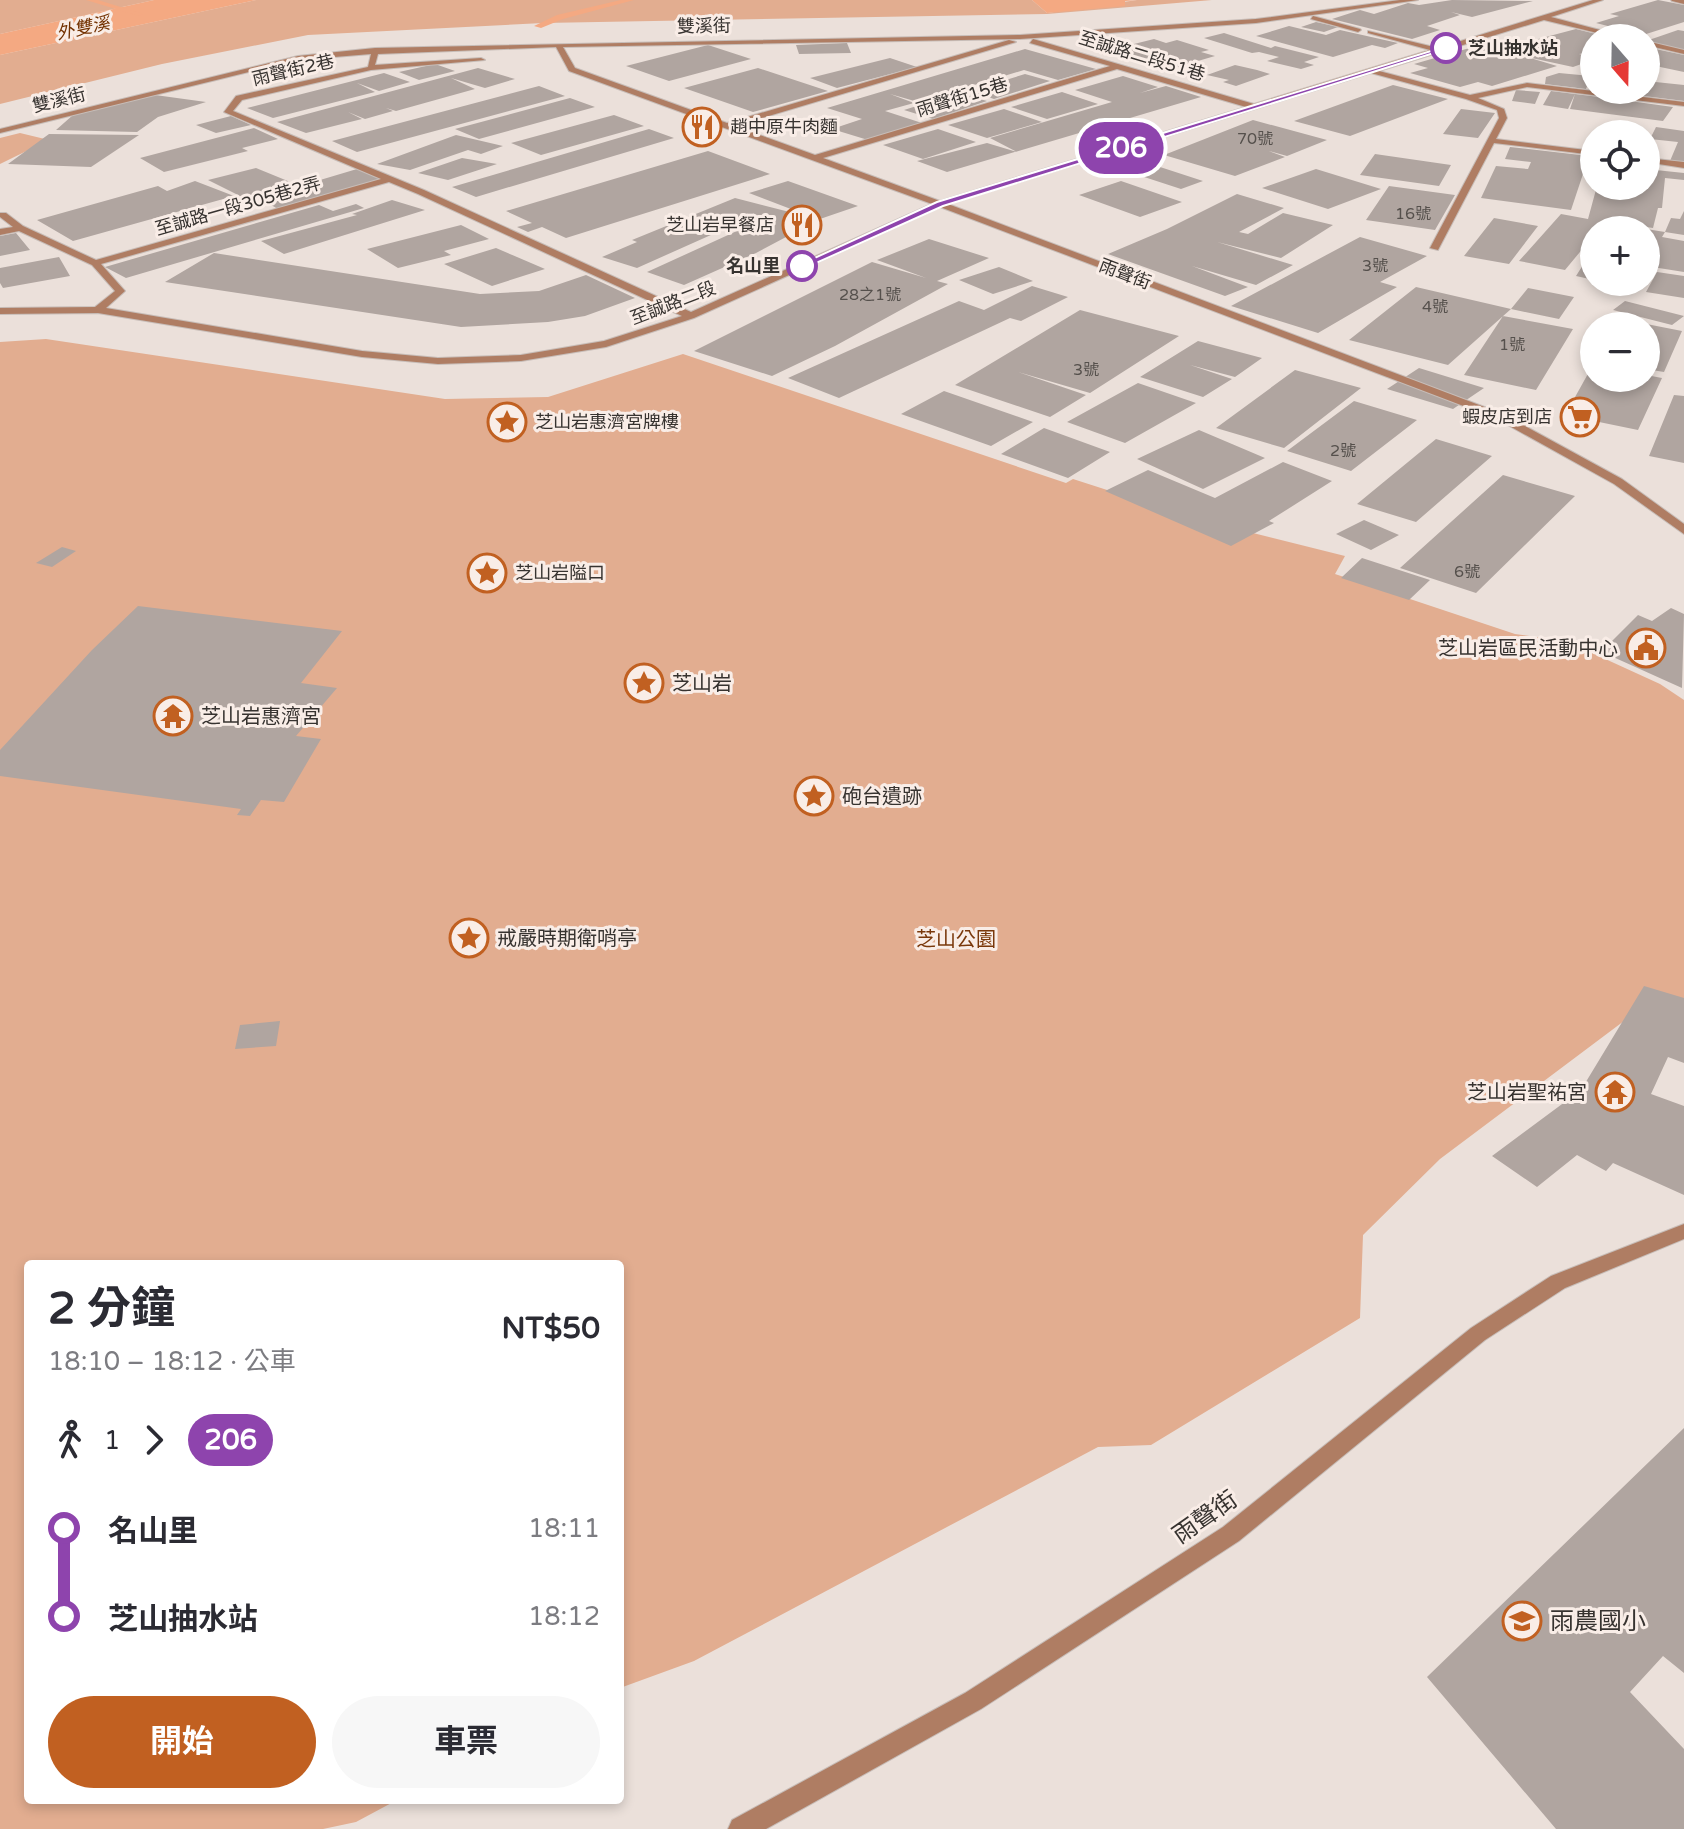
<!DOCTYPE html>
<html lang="zh-TW">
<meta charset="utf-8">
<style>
:root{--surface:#fff;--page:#f7f7f7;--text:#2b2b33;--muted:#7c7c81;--accent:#c16021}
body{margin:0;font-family:"Varela Round","Noto Sans TC",sans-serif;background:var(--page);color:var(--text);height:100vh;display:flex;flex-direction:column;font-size:30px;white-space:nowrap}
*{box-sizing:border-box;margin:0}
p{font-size:26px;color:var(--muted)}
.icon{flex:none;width:44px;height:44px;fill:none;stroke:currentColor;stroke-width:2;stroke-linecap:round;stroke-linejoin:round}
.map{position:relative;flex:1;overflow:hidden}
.panel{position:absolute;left:24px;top:1260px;width:600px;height:544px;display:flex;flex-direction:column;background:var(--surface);border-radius:8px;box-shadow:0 4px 12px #0003}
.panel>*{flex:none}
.badge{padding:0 16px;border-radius:26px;font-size:28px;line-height:52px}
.needle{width:52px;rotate:160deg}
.controls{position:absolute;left:1580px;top:24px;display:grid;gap:16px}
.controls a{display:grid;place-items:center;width:80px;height:80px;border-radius:50%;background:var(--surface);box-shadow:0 4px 12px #0003;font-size:40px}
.map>.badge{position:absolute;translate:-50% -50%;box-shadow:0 0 0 4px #fff}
.legs{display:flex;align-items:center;gap:12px;height:88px;padding:0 24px;font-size:26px}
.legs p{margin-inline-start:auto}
.overview{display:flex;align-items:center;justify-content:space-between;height:136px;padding:0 24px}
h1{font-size:44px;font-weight:700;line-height:60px}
.primary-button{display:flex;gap:16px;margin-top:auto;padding:16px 24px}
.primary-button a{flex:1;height:92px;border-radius:48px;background:var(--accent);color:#fff;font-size:32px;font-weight:700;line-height:92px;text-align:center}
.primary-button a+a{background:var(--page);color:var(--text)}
ul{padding:0 24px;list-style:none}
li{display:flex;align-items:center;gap:28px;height:88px;font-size:30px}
li i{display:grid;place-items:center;width:12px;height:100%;margin:0 10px;background:currentColor}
li i::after{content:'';width:20px;height:20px;margin:-10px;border:6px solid;border-radius:50%;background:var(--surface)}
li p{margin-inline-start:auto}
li:first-child i{background:linear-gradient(#0000 50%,currentColor 0)}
li:last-child i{background:linear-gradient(currentColor 50%,#0000 0)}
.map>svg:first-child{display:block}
.green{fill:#e2ad90}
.water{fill:#f4a982}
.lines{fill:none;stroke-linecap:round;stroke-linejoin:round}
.stream{fill:#f4a982;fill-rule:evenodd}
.building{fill:#b0a5a0}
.street-casing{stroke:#c7bdb8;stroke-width:2}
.street{fill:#af7d63;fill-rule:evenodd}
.line-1{fill:#8e44ad;stroke:#fff;stroke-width:2}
.stop-1-dot{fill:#fff;stroke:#8e44ad;stroke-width:4}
.labels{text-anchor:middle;stroke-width:6;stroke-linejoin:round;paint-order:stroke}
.number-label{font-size:16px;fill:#55504c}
.far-street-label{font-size:18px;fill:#373330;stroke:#f9ede7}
.far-water-label{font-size:18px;font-style:italic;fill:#743303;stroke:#f9ede7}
.far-stop-label{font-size:18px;font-weight:bold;fill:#373330;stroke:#f9ede7;text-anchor:start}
.far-poi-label{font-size:18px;fill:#373330;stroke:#f9ede7;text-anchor:start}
.poi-label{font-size:20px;fill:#373330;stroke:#f9ede7;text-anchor:start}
.park-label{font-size:20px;fill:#7a380b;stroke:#f9ede7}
.near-street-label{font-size:24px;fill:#373330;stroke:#f9ede7}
.near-poi-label{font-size:24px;fill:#373330;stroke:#f9ede7;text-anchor:start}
</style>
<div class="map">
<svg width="1684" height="1829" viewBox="0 0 1684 1829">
<rect width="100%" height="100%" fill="#ebe0da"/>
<path class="green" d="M0 0H154L0 34Z
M256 0H1032L1047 13 1137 0H1212L1047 14 543 23 308 35 162 64 0 104V55Z
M20 133 49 140 0 164V138Z
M46 339 445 399 548 397 683 354 1066 483 1073 479 1197 519 1345 556 1335 574 1515 634 1551 639 1590 652 1660 684 1684 700V1022L1632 1015 1440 1159 1363 1235 1360 1318 1151 1445 1098 1447 694 1661 620 1688V1264H28V1800H397L356 1822 323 1829H0V342Z"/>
<path class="water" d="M154 0H256L0 55V34Z
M1032 0H1137L1125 1V6L1047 13Z"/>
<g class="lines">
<path class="stream" d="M86 0H98L143 14 139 16Z
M621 0H634L563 19 541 28 534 26 557 15Z"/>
</g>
<path class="building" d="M1452 0 1533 1 1472 17 1451 12 1460 15 1427 26 1440 30 1412 39 1332 19 1360 10 1374 14 1408 3 1419 5Z
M1658 0 1684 5V22L1643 35 1596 23 1619 16 1610 14Z
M1316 22 1338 27 1324 32 1301 27Z
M1289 26 1326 35 1340 30 1398 43 1385 48 1372 45 1333 57 1256 36Z
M1576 29 1608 37 1594 38V52L1579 54 1590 57 1580 60 1587 62 1573 67 1527 57 1557 66 1492 86 1478 82 1460 87 1410 73 1428 68 1414 64 1480 45 1497 50Z
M1678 30 1684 31V50L1646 41Z
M1224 33 1271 48 1275 46 1319 57 1304 62 1314 65 1301 69 1267 61 1279 57 1259 52 1252 53 1204 38Z
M1154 39 1166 43 1177 40 1209 50 1201 52 1215 56 1174 68 1159 63 1152 65 1107 51 1119 48 1105 44 1121 40 1134 44Z
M847 43 851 53 799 54 796 45Z
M708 45 751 59 669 81 626 66Z
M1646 47 1684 55V72L1646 64Z
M1025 49 1096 69 1058 80 1024 70 918 102 890 94 914 103 885 111 922 123 868 140 832 129 862 119 827 108Z
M890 58 917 67 837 88 810 78Z
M435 64 455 71 419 80 399 72Z
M1235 65 1257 70 1270 74 1236 86 1223 82 1229 80 1207 75Z
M478 68 515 79 485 88 451 78 475 89 396 111 386 108 393 111 365 119 348 112 362 119 306 133 277 122Z
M758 68 828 91 753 112 684 88Z
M384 73 410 82 379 91 357 83 375 92 273 118 247 108Z
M1559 73 1591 76 1586 89 1545 84 1546 77Z
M1025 74 1050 81 994 99 970 91Z
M1123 76 1158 87 1140 93 1166 86 1201 97 1086 131 947 172 917 161 987 143 1017 152 990 138 1112 102 1075 90Z
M1646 81 1684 85V101L1620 93 1622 90H1646Z
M1393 85 1448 99 1350 136 1294 121Z
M539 86 565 96 357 152 332 141Z
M1516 90 1540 92 1535 104 1512 101Z
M1551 91 1615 99 1673 107 1663 121 1570 109 1575 94 1568 109 1543 105Z
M1062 92 1098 104 1047 119 1011 107Z
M958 93 987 101 933 119 904 110Z
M155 95 206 102 158 117 137 132 56 130 73 115Z
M570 98 595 107 479 139 455 129Z
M1004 109 1042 122 987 138 948 125Z
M1461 109 1495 113 1478 138 1443 134Z
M614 115 644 126 541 155 511 143Z
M231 116 251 125 216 133 196 125Z
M1253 120 1327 140 1287 156 1269 151 1285 157 1235 176 1164 155Z
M1656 127 1684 131V162L1670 161 1678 142 1650 139Z
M254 128 278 139 242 148 248 151 164 172 140 158Z
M649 129 674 138 476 197 452 187Z
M938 129 976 142 923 159 883 145Z
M49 134 139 135 91 167 8 164Z
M456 135 503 146 481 154 468 150 410 170 377 164Z
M1510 147 1589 156 1571 210 1481 198 1496 166 1528 169 1531 162 1505 159Z
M708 151 770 174 566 238 542 227 528 232 517 227 532 223 506 211Z
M1375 154 1451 165 1439 186 1360 175Z
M462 158 497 164 448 180 418 173Z
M1157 166 1203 181 1181 189 1135 174Z
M256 168 300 186 357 169 380 179 278 209 259 198 250 201 208 180Z
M1316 169 1381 189 1328 209 1262 188Z
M1646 169 1684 173V180L1665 178 1662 208H1658L1653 228 1613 222 1644 230H1594V235L1565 270 1519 261 1561 214 1588 219 1597 186H1646Z
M195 181 234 196 73 241 37 220 158 186 167 191Z
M788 181 858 206 820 219 756 253 684 285 647 272 750 225 740 222 637 268 602 257 637 242 632 240 735 198 817 219 749 193Z
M1121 181 1182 202 1140 217 1079 195Z
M1389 186 1455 195 1435 230 1366 220Z
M1237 194 1284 208 1239 232 1248 234 1283 213 1333 225 1281 258 1217 242 1293 265 1256 285 1192 266 1248 287 1225 296 1108 254 1167 229Z
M392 200 425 210 284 254 261 241 357 215 352 214Z
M356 204 364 208 126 278 105 267 319 205 333 211Z
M1684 211V235L1665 232 1671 218 1680 219Z
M1494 218 1538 226 1509 264 1464 256Z
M461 225 489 239 444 251 451 255 398 268 367 249Z
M1646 229 1665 232 1662 237 1684 241V272L1646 266 1656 246 1646 245Z
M16 233 30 250 0 256V236Z
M1360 237 1427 256 1380 282 1397 287 1318 333 1231 306Z
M929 239 989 258 937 281 948 284 835 346 772 376 694 351 872 262 926 278 877 260Z
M496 248 545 269 492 286 444 264Z
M214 253 480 294 539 291 586 275 635 298 585 316 548 322 461 327 165 282Z
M59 257 70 276 3 288 0 283V268Z
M1588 257 1594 258V280L1576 276Z
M999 267 1033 281 993 294 959 280Z
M1657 272 1684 276V298L1646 292Z
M1032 286 1068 297 1021 321 1010 318 839 398 788 378 959 301 984 310Z
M1416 287 1511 309 1528 288 1574 297 1559 319 1511 309 1448 365 1349 340Z
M1625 301 1684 316 1672 325 1613 310Z
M1080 310 1179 336 1090 393 1018 372 1086 395 1050 417 955 385Z
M1503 316 1573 329 1536 390 1464 375Z
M1621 319 1682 331 1664 372 1646 369V326H1617Z
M1198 341 1262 358 1235 377 1190 365 1232 379 1203 397 1140 377Z
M1594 363V378H1646V375L1662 378 1638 430 1565 415Z
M1419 368 1484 388 1453 409 1387 389Z
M1295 370 1361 388 1284 448 1216 428Z
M1138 383 1196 403 1125 443 1067 422Z
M944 391 1033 422 991 446 901 414Z
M1674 395 1684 396V463L1649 456Z
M1354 401 1417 420 1351 471 1287 451Z
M1044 428 1110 452 1068 478 1001 454Z
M1199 430 1265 458 1203 489 1137 459Z
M1436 439 1492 456 1416 522 1357 504Z
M1283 462 1332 481 1269 521 1274 523 1231 546 1105 491 1148 470 1215 498Z
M1503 475 1575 496 1476 593 1400 568Z
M1364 520 1399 535 1371 550 1336 534Z
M62 547 76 551 52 567 36 563Z
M1362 558 1430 580 1409 600 1341 578Z
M138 606 342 631 301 683 337 688 296 736 321 739 284 802 261 800 250 816 237 815 241 809 0 776V750L92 650Z
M1671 608 1684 614 1682 688 1602 652 1613 644 1610 643 1638 615 1652 621Z
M1644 986 1684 998V1063L1668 1057 1651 1094 1684 1106V1195L1613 1163 1606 1171 1577 1155 1537 1187 1492 1156 1581 1090Z
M280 1021 276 1046 235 1049 240 1025Z
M1684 1428V1673L1663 1656 1630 1692 1684 1749V1829H1556L1427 1677Z"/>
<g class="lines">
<g class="street-casing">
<path id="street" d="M1400 0H1418L1256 23 1020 39 563 47 575 68 727 123 1009 40 1016 42 735 126 815 155 1110 66 1030 43 1033 39 1254 104 1430 50 1368 33V31L1438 48 1593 0H1603L1551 17 1630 38H1618L1544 20 1379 71 1470 95 1527 83 1684 102V106L1527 87 1478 98 1504 109 1507 118 1496 139 1594 151V155L1494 143 1438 250 1430 248 1499 118 1497 110 1466 99 1371 73 948 204 1503 414 1622 479 1684 524V534L1614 484 1495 418 940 207 694 318 606 347 521 361 438 364 362 357 98 313 0 314V308L95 307 115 291 92 265 19 231 0 235V229L13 227 0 217V213H6L23 226 96 260 381 179 224 112 236 96 368 67 371 54 298 60 0 133V129L298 56 375 48 1020 35 1256 19ZM556 47 569 71 932 204 691 312 424 190 233 111 242 100 371 70 485 60 481 58 375 65 378 54ZM1117 69 1246 107 940 201 823 158ZM389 182 418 194 682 316 604 341 521 355 438 358 362 351 106 308 125 291 101 264Z
M1671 0H1684V4L1672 1Z
M1313 16 1360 29 1361 30 1358 32 1311 19Z
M1646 41 1684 50V54L1646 45Z
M1646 158 1684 162V168L1646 162Z
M1684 1224V1239L1565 1288 1485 1340 1239 1541 981 1709 766 1829H728L732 1820 965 1693 1223 1527 1471 1328 1551 1276Z"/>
</g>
<use href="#street" class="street"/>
</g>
<path class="line-1" d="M1444 47 1450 48 943 206 805 268 797 266 937 202Z"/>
<defs>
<g id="restaurant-ring" transform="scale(2)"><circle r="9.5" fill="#f9ede7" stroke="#c16021" stroke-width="1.5"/><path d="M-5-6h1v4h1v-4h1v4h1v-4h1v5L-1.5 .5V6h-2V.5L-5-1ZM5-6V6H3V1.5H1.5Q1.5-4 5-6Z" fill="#c16021"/></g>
<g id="supermarket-ring" transform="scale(2)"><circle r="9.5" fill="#f9ede7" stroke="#c16021" stroke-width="1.5"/><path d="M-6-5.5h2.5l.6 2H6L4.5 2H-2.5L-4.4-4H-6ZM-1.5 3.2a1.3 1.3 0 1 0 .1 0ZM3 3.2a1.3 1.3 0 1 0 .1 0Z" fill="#c16021"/></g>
<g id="sight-ring" transform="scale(2)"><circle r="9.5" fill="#f9ede7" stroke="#c16021" stroke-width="1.5"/><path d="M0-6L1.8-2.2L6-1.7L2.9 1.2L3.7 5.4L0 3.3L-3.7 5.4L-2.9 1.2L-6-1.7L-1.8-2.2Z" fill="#c16021"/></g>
<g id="civic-ring" transform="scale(2)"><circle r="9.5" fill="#f9ede7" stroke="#c16021" stroke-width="1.5"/><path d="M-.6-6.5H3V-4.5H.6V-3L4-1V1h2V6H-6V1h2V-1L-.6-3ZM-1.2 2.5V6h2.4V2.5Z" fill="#c16021"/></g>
<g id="temple-ring" transform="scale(2)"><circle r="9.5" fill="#f9ede7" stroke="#c16021" stroke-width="1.5"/><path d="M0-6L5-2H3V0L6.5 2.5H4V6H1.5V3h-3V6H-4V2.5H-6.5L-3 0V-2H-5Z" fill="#c16021"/></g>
<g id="school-ring" transform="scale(2)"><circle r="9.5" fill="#f9ede7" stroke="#c16021" stroke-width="1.5"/><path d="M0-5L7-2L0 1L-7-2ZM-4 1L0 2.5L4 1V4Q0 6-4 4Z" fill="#c16021"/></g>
</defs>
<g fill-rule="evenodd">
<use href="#restaurant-ring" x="702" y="127"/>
<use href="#restaurant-ring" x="802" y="225"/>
<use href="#supermarket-ring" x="1580" y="417"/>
<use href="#sight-ring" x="507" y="422"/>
<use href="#sight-ring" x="487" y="573"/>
<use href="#civic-ring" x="1646" y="648"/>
<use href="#sight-ring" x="644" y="683"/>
<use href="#temple-ring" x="173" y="716"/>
<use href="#sight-ring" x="814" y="796"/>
<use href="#sight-ring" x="469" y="938"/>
<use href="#temple-ring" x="1615" y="1092"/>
<use href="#school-ring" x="1522" y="1621"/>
</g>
<g class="stop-1-dot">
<circle cx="1446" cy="48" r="14"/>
<circle cx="802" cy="266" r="14"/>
</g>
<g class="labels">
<g class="number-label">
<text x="1255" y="144">70號</text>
<text x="1413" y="219">16號</text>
<text x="1375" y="271">3號</text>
<text x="870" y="300">28之1號</text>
<text x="1435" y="312">4號</text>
<text x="1512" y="350">1號</text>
<text x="1086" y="375">3號</text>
<text x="1343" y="456">2號</text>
<text x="1467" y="577">6號</text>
</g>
<g class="far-street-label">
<text transform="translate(704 26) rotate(-1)" y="6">雙溪街</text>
<text transform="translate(1142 56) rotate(17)" y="6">至誠路二段51巷</text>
<text transform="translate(293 70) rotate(-13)" y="6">雨聲街2巷</text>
<text transform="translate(962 97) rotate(-17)" y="6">雨聲街15巷</text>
<text transform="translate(59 100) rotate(-14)" y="6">雙溪街</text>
<text transform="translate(238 206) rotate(-16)" y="6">至誠路一段305巷2弄</text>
<text transform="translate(1125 274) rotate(21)" y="6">雨聲街</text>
<text transform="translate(673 303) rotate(-21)" y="6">至誠路二段</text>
</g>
<g class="far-water-label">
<text transform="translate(83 28) rotate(-12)" y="6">外雙溪</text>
</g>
<g class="far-stop-label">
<text x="1468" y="54">芝山抽水站</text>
<text x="780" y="272" text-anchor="end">名山里</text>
</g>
<g class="far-poi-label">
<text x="730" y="133">趙中原牛肉麵</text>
<text x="774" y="231" text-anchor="end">芝山岩早餐店</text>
<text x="1552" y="423" text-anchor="end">蝦皮店到店</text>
<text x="535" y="428">芝山岩惠濟宮牌樓</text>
<text x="515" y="579">芝山岩隘口</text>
</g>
<g class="poi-label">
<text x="1618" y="655" text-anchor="end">芝山岩區民活動中心</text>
<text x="672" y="690">芝山岩</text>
<text x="201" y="723">芝山岩惠濟宮</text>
<text x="842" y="803">砲台遺跡</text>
<text x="497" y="945">戒嚴時期衛哨亭</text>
<text x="1587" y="1099" text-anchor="end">芝山岩聖祐宮</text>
</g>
<g class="park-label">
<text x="956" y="946">芝山公園</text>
</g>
<g class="near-street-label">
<text transform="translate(1205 1517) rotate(-35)" y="8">雨聲街</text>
</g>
<g class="near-poi-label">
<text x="1550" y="1629">雨農國小</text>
</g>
</g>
</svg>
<div class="controls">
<a><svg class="needle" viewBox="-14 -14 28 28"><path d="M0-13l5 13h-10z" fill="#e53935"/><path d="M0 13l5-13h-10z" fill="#7c7c81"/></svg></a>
<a><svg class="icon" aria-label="locate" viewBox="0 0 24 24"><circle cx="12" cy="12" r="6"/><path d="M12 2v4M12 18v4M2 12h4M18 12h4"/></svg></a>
<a>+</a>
<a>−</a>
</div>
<b class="badge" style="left:1121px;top:148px;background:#8e44ad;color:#fff">206</b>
<section class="panel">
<div class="overview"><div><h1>2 分鐘</h1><p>18:10 – 18:12 · 公車</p></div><b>NT$50</b></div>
<div class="legs"><svg class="icon" aria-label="walk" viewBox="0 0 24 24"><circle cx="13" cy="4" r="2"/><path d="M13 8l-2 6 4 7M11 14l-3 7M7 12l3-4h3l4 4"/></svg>1<svg class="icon" aria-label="forward" viewBox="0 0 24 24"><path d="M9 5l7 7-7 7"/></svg><b class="badge" style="background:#8e44ad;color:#fff">206</b></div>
<ul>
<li><i style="color:#8e44ad"></i><b>名山里</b><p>18:11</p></li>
<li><i style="color:#8e44ad"></i><b>芝山抽水站</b><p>18:12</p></li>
</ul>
<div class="primary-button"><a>開始</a><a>車票</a></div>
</section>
</div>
